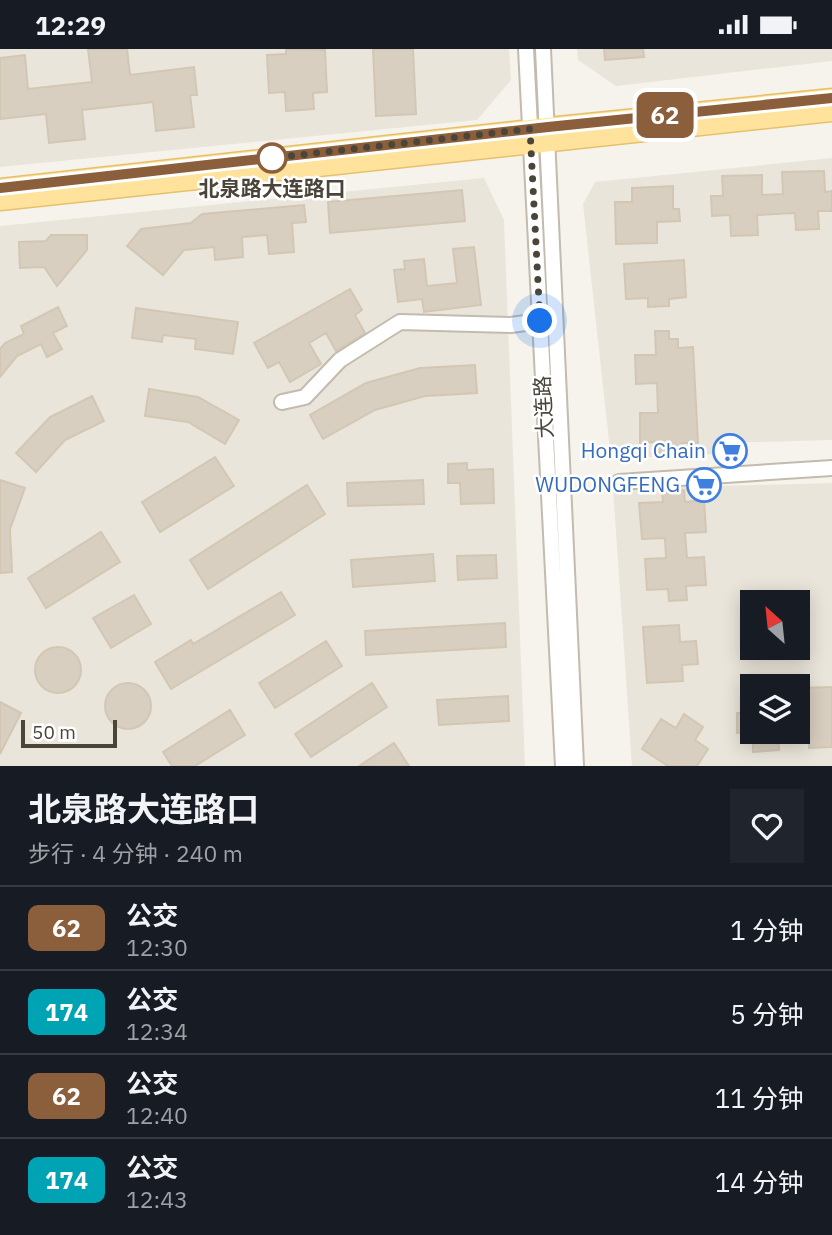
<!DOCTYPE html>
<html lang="zh">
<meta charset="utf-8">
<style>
:root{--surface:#171b24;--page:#20242c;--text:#f1f3f6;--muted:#9ea1a6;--line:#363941}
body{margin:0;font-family:"IBM Plex Sans","Noto Sans SC",sans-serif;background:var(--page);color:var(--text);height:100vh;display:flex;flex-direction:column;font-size:26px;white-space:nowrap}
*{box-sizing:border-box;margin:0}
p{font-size:23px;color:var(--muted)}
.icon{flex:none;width:38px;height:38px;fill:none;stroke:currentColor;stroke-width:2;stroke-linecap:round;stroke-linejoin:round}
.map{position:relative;height:717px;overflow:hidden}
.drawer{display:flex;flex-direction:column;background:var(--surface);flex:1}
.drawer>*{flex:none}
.badge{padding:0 14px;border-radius:10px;font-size:24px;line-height:46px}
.needle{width:46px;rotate:333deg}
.controls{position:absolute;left:740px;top:541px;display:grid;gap:14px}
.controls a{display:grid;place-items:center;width:70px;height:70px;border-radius:0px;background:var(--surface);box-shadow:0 4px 18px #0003;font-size:35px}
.scale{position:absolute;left:21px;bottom:18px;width:96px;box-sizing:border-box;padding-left:7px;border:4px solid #4b4439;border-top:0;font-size:19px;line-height:24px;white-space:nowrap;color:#4b4439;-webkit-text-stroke:5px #fff;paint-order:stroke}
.you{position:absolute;width:35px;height:35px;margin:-18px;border:5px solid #fff;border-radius:50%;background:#1a73e8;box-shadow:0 0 0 10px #1a73e833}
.map>.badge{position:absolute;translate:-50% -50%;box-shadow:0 0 0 4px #fff}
.round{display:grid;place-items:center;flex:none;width:74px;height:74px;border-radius:0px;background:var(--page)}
.summary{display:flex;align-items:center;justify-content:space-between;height:119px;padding:0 28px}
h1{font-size:33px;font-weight:700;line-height:52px}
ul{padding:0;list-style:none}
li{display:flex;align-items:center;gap:21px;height:84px;padding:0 28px;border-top:2px solid var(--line)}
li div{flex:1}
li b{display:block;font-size:26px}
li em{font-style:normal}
li .badge{min-width:77px;font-weight:700;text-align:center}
.status{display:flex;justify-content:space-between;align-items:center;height:49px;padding:0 35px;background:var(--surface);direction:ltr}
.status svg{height:19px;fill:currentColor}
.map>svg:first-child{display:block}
.residential{fill:#eae5da;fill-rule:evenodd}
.building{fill:#d8cfc1;stroke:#d3c7b4;stroke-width:2}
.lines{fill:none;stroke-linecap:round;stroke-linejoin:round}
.minor-casing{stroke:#c2bbae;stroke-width:18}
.major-casing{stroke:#e6c16a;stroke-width:21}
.minor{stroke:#fff;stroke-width:14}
.major{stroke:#ffe39c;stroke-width:18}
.line-casing{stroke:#fff;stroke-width:16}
.line{stroke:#8b5e3c;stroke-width:10}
.walk{stroke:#4b4439;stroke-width:7;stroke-dasharray:0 12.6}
.stop-dot{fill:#fff;stroke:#8b5e3c;stroke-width:3.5}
.labels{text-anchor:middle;stroke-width:5;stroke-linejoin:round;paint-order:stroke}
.stop-label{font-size:21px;font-weight:bold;fill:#4b4439;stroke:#fff}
.street-label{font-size:21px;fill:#4b4439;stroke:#fff}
.shop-label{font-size:21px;fill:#366cbe;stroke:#fff;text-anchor:end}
</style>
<div class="status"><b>12:29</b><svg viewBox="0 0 49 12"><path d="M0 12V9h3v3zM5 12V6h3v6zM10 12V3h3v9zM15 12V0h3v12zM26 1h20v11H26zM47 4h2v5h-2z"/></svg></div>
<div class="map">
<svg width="832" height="717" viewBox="0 0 832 717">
<rect width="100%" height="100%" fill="#f6f3ec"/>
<path class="residential" d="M0 0H509L511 31 477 71 0 118Z
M577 0H832V12L616 37 578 11Z
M832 109V391L720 394 713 405 611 410 583 155 595 133Z
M484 129 504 171 525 717H0V177Z
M832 434V717H632L613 440ZM752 553H798V598H752ZM752 637H798V682H752Z"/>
<path class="building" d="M88 0H127L130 26 194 18 197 46H190L194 78 156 82 153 53 82 61 85 90 49 94 46 65 0 70V9L25 6 28 40 92 33Z
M286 0 325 1 327 43 313 44 314 60 286 62 285 43 269 44 267 6 286 5Z
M373 0H413L416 65 376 67Z
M604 0H643L644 8 605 11Z
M824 122 825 143 832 142V162H818L819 180 796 181 795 164 757 166 758 186 731 187 730 166 712 167 711 147H723L722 127 762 126V146L783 145 782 123Z
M673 137V160H679L680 172 657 173V194L616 195 615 153H632V139Z
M462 141 465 172 330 184 328 153Z
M304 156 306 173 292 174 294 203 269 205 267 186 242 188 243 208 215 211 214 198 184 201 163 226 127 197 141 180 191 174 202 165Z
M51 186H87V201L57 237 44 218 20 219 19 193 46 192Z
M474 198 481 256 424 263 422 250 398 253 394 221 405 220 404 212 424 210 427 237 457 234 453 200Z
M684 211 686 248 669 250V257L648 258V249L626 250 624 215Z
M350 240 362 261 355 266 365 284 336 302 326 284 309 294 321 315 290 333 279 313 268 319 254 294Z
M58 258 67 277 53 284 62 300 47 308 41 295 17 307 0 328V300L5 294 24 285 21 277Z
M136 259 238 273 233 305 195 300 196 290 163 286 162 293 132 289Z
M655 282H669V290H678V299L693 298 698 394H682L683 405 659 406 658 393 640 394V364H658L657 334 636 335 635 306H656Z
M475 316 477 344 425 347 375 361 323 390 310 366 366 334 420 319Z
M149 340 198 348 239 371 225 395 188 373 145 367Z
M92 347 104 372 65 391 36 423 16 404 50 368Z
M215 408 234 437 160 483 142 453Z
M467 414V421L493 420 494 454 461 455 460 434H448V415Z
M0 431 25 439 10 480 12 523 0 524Z
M423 431 424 455 348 457 347 434Z
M307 436 325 465 208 540 190 511Z
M684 441 685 453 704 451 706 483 685 484 687 509 704 508 706 536 686 537 687 551 669 552 668 540 647 541 645 510 666 509 665 489 642 490 639 454 663 453 662 443Z
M101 483 120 513 46 559 28 529Z
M433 505 435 532 353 538 351 511Z
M496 506 497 529 458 531 457 507Z
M281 543 295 566 171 640 155 613 191 591 193 595Z
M134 546 151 575 111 599 93 569Z
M505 574 506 598 366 606 365 582Z
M679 576 680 593 696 592 698 615 682 616 683 632 647 634 643 578Z
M326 592 342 617 275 659 259 634Z
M35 621a23 23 0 1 1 46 0a23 23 0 1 1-46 0Z
M105 657a23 23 0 1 1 46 0a23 23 0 1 1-46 0Z
M372 634 387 658 311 708 295 685Z
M832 638V698L809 699V682L798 683V662L803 661 802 639Z
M508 647 509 672 439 676 437 651Z
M0 653 21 664 0 705Z
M230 661 245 686 195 717H172L163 703Z
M737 664H752V683L737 684Z
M684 665 703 678 695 691 708 700 697 717H668L642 700 661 670 676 679Z
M753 682H778L779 701 753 703Z
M394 694 409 717H359Z"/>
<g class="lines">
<g class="minor-casing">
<path id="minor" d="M526 0 563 717
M543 0 576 717
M282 353 305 348 340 311 400 273 511 276 547 271
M619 433 832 419"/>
</g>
<g class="major-casing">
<path id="major" d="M0 139 548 78 832 49
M0 152 832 63"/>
</g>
<use href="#minor" class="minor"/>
<use href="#major" class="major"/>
</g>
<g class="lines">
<g class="line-casing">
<path id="line" d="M0 139 548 78 832 49"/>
</g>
<use href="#line" class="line"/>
<path class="walk" d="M272 109 263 110 530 80 540 272"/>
</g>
<defs>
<g id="supermarket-ring" transform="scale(1.75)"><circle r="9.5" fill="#fff" stroke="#3f7fe0" stroke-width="1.5"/><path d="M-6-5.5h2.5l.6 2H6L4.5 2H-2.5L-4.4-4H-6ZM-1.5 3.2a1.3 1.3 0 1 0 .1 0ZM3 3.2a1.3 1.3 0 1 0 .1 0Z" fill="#3f7fe0"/></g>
</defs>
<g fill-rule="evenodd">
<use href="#supermarket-ring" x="730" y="402"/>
<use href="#supermarket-ring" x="704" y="436"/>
</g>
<circle class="stop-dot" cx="272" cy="109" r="14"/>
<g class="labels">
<g class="stop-label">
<text x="272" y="147">北泉路大连路口</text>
</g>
<g class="street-label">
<text transform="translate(544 358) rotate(-93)" y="7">大连路</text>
</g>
<g class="shop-label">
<text x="706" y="409">Hongqi Chain</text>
<text x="680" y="443">WUDONGFENG</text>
</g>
</g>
</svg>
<div class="controls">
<a><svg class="needle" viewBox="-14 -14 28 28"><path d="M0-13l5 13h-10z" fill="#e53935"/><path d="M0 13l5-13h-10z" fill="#9ea1a6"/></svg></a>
<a><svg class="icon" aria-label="layers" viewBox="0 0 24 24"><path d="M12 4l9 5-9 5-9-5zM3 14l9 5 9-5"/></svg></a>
</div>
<div class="scale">50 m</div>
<div class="you" style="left:540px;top:272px"></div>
<b class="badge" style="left:665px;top:66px;background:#8b5e3c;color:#fff">62</b>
</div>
<section class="drawer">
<div class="summary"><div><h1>北泉路大连路口</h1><p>步行 · 4 分钟 · 240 m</p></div><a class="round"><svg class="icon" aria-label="heart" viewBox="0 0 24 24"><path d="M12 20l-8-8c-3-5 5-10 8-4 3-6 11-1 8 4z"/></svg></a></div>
<ul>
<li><span class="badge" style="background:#8b5e3c;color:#fff">62</span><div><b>公交</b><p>12:30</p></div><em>1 分钟</em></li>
<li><span class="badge" style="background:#00a3b4;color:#fff">174</span><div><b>公交</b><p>12:34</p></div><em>5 分钟</em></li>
<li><span class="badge" style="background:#8b5e3c;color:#fff">62</span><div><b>公交</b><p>12:40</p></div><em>11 分钟</em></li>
<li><span class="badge" style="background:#00a3b4;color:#fff">174</span><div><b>公交</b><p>12:43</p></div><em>14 分钟</em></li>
</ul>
</section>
